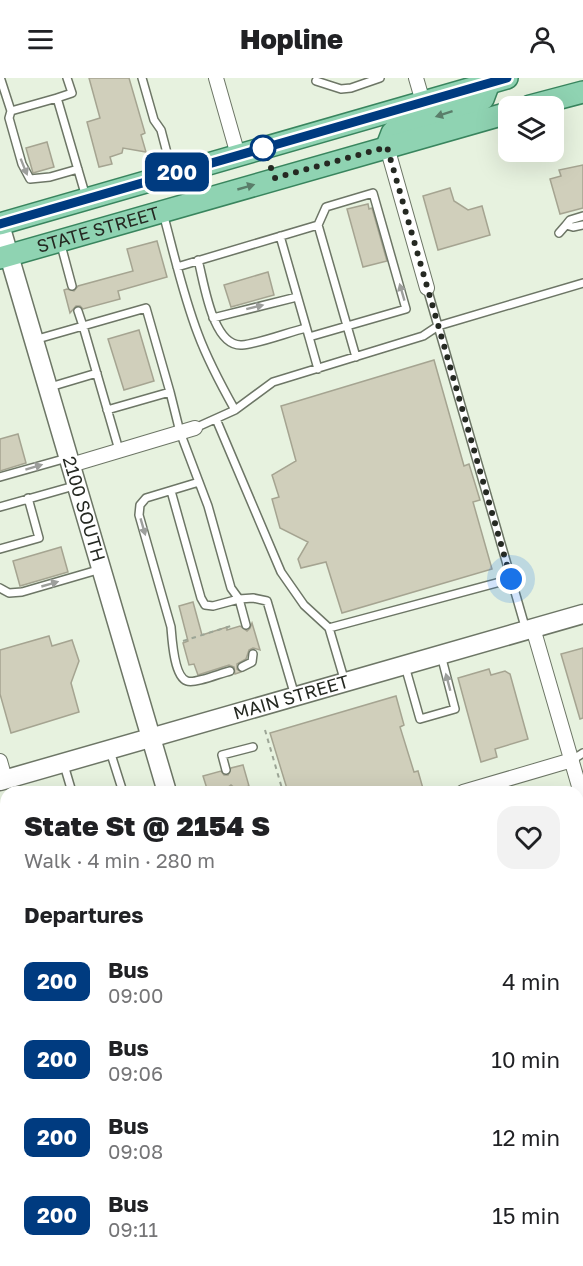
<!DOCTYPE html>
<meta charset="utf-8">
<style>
:root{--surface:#fff;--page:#f2f2f2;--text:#202124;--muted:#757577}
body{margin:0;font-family:"Golos Text",sans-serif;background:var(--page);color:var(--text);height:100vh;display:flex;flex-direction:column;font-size:22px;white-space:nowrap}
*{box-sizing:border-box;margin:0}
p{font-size:20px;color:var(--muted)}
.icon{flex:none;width:33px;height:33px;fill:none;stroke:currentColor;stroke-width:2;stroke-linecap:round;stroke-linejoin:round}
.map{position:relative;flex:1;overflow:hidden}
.drawer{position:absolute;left:0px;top:708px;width:584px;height:480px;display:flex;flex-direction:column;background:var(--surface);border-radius:18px 18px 0 0;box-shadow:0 6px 24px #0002}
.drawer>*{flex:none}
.badge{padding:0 12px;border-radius:9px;font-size:21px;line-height:39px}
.tools{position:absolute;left:498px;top:18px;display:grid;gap:12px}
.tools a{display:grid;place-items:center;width:66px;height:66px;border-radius:12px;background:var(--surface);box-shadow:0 6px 24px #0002;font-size:30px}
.you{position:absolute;width:30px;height:30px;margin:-15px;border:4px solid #fff;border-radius:50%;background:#1a73e8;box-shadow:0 0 0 9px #1a73e833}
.map>.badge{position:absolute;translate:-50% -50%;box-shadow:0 0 0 3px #fff}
h2{padding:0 24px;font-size:22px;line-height:54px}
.round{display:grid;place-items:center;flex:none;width:63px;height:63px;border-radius:18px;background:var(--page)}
.summary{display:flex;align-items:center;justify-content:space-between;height:102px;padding:0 24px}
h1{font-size:28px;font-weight:800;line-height:45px}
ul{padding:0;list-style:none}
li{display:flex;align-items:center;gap:18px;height:78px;padding:0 24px}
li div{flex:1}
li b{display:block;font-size:22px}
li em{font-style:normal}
li .badge{min-width:66px;font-weight:700;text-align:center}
header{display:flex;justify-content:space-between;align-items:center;height:78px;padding:0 24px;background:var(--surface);font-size:27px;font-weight:800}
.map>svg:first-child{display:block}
.building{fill:#d0cfbb;stroke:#a5a491;stroke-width:1.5}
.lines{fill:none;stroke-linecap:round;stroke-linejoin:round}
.lane-casing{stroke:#6d7666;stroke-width:10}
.street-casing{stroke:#6d7666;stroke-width:16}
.secondary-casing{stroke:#6d7666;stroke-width:21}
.primary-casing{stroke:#39855e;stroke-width:24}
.path{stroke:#9ca596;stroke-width:2;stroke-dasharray:4.5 4.5;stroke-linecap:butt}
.lane{stroke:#fff;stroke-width:7}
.street{stroke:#fff;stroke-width:14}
.secondary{stroke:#fff;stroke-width:18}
.primary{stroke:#8fd3b2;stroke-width:21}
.oneway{fill:#5a7e6a}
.oneway2{fill:#9d9f9c}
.line-casing{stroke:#fff;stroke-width:14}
.line{stroke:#003b80;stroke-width:9}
.walk{stroke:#252922;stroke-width:6;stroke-dasharray:0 10.8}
.stop-dot{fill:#fff;stroke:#003b80;stroke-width:3}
.labels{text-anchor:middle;stroke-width:4.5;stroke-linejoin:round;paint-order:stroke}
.street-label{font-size:18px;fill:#252922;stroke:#f6feef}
</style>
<header><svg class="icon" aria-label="menu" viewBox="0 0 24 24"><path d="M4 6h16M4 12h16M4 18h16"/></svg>Hopline<svg class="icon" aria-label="person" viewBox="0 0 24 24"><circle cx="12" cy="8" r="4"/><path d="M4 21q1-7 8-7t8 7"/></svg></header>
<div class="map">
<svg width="583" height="1188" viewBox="0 0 583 1188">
<rect width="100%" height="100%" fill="#e7f2df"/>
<path class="building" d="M89 0H129L145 55 141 57 146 74 123 70 122 75 110 79 112 86 99 89 87 44 100 40Z
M47 64 54 89 33 95 26 70Z
M583 87V130L560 136 550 101 561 98 559 92Z
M450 110 454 123 468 132 482 128 490 157 438 172 423 118Z
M368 126 369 131 372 130 387 183 363 189 347 131Z
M157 163 167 199 118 213 120 221 83 231 80 228H76L70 235 64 212 67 211 74 213 78 208 133 193 127 171Z
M268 194 274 217 231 229 224 207Z
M139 252 154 303 124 312 108 261Z
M434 282 464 388 469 386 480 422 473 424 492 491 342 535 326 484 301 490 298 481 308 464 280 450 272 421 279 419 272 397 296 383 281 328Z
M18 356 26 385 0 393V361Z
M61 469 68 494 20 508 13 483Z
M193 524 202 557 227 549V552L240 548 247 553 250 550 252 545 260 572 253 570 249 572 246 581 237 586V591L241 594 235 596 234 589 229 587 198 597 194 586 189 587 183 565 188 563 179 528Z
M49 558 52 568 72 562 79 583 71 605 79 634 11 655 0 616V572Z
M583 570V640L580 641 561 576Z
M489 591 491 597 505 593 510 596 528 661 495 671 497 679 481 684 458 600Z
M396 618 404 647 400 649 414 694 418 693 424 714H288L270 655Z
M243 687 249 708 237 712 231 707 227 710 226 714H208L203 698 221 693 224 697H228L231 690Z"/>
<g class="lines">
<g class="lane-casing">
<path id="lane" d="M142 0 154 42 161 52 172 94
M0 2H1L11 33 57 20 86 119
M316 3 341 11 351 10 380 0
M57 20 72 15 67 0
M11 33 9 40 22 86 30 101 50 99 78 91
M163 135C174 176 183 217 198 256 208 283 221 307 235 332
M566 147 570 142 583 138
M559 155 566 147 573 149 583 147
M280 158 309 259 406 231 373 115 326 129 318 147
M61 167 72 208
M198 182C204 203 212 269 242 267 258 266 289 254 306 250
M177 189 318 147 356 279
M427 210 526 552
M78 233 83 248 146 230 170 314
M213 240 297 219
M309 259 318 291
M34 262 83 248 119 372
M50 309 97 295
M107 332 170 314 180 354 208 428 231 510 239 521 253 520 267 523 295 618
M216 341 281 494 304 527 329 550 345 604
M195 350 235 332 273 304 423 258 438 248 583 205
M0 399 67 380
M199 404 146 420 140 427 139 437 171 549C172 561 174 599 187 603 195 606 221 595 230 593
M171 413 201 520 205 527 213 528 239 521 246 547
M0 429 74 408
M0 471 39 460 28 420
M0 510 9 515 22 514 101 491
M329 550 511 501
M405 588 420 641 455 631 441 577
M242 589 252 584 253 576
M110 673 123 714
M572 682 583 675
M64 687 72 714
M226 692 222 677 253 669
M232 713V714
M0 858 6 856
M353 1182 355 1188"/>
</g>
<g class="street-casing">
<path id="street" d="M216 0 238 77
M416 0 423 24
M387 69 427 210
M71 387 195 350
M533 550 583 722
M0 683 5 701
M463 714 572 682
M578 860 583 858
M0 984 6 982
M512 1182 514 1188
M203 1188 224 1182"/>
</g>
<g class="secondary-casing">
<g id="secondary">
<path id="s1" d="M0 147 167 714"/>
<path id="s2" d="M0 703 583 536"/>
<path d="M578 1079 583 1078"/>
<path d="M304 1182 305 1188"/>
</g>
</g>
<g class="primary-casing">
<g id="primary">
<path d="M530 28 583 14"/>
<path d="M387 68 392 55 395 52 468 28 483 21 489 5"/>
<path d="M0 146 507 0"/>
<path id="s3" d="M0 180 508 35"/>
</g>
</g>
<path class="path" d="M183 563 234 547
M265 652 283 714"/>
<use href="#lane" class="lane"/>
<use href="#street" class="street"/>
<use href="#secondary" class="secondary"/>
<use href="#primary" class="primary"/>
</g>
<defs><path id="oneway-solid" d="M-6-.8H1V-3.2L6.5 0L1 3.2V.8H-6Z" transform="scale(1.5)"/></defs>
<g class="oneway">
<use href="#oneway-solid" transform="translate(444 36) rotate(162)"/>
<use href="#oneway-solid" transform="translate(246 109) rotate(-16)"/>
</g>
<g class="oneway2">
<use href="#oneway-solid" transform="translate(24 89) rotate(68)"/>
<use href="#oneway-solid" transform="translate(402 214) rotate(-106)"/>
<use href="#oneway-solid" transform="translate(255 229) rotate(-14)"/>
<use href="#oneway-solid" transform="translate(34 389) rotate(-17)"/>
<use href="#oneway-solid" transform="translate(143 449) rotate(74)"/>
<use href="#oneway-solid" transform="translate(50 506) rotate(-16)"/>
<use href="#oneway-solid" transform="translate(448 604) rotate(-105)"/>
</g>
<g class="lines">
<g class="line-casing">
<path id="line" d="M0 146 507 0"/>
</g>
<use href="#line" class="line"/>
<path class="walk" d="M263 70 275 100 387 69 511 501"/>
</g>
<circle class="stop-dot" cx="263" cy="70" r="12"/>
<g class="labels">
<g class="street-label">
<text dy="6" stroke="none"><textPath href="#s3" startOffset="102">STATE STREET</textPath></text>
<text dy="6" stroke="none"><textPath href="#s1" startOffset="296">2100 SOUTH</textPath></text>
<text dy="6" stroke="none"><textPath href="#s2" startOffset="303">MAIN STREET</textPath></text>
</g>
</g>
</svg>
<div class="tools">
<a><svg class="icon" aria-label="layers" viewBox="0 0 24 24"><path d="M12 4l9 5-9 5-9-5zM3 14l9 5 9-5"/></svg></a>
</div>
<div class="you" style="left:511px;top:501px"></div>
<b class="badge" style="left:177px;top:94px;background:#003b80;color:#fff">200</b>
<section class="drawer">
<div class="summary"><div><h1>State St @ 2154 S</h1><p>Walk · 4 min · 280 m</p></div><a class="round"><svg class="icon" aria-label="heart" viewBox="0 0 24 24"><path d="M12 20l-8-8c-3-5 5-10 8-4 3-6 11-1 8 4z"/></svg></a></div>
<h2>Departures</h2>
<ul>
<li><span class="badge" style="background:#003b80;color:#fff">200</span><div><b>Bus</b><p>09:00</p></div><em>4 min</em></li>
<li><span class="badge" style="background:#003b80;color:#fff">200</span><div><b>Bus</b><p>09:06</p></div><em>10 min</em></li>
<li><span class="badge" style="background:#003b80;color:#fff">200</span><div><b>Bus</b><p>09:08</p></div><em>12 min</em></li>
<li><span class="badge" style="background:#003b80;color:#fff">200</span><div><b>Bus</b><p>09:11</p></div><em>15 min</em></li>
</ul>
</section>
</div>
